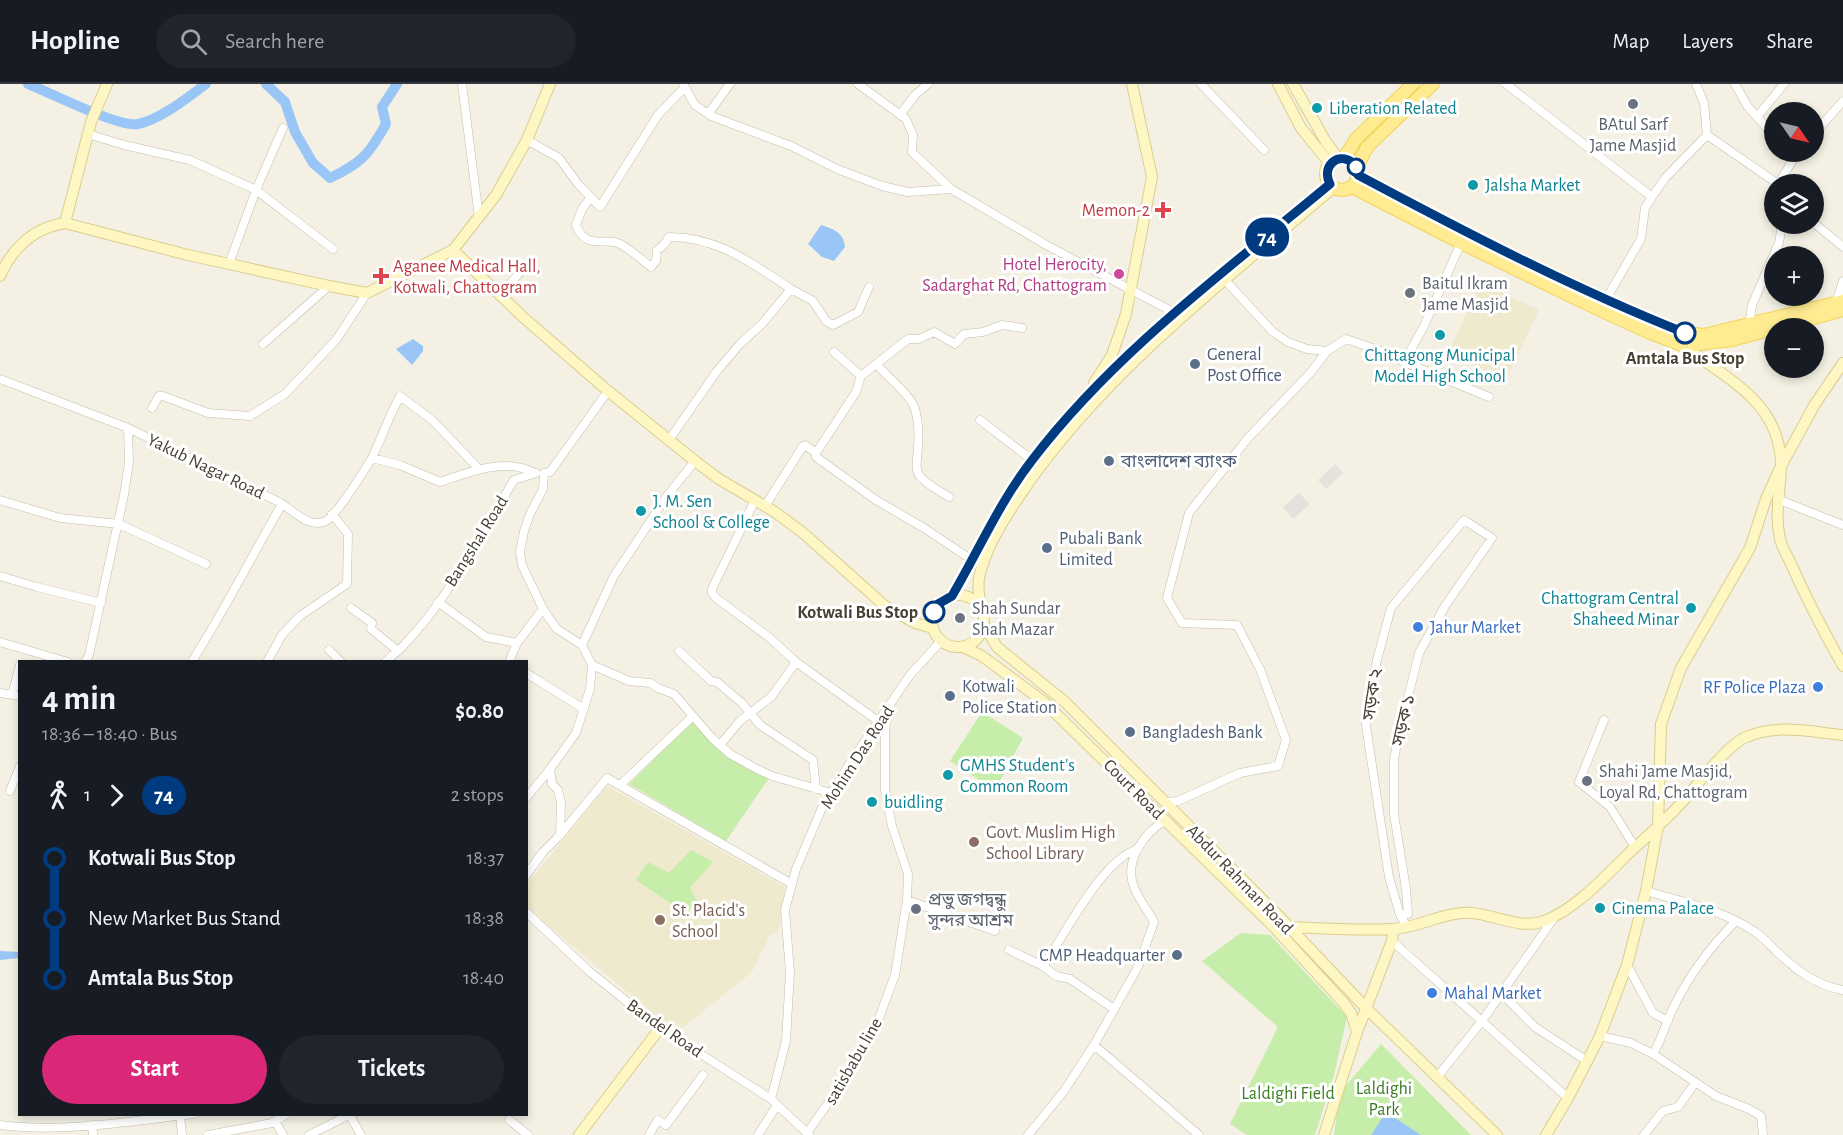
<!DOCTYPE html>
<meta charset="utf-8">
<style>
:root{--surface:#171b24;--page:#20242c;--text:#f1f3f6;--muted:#9ea1a6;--line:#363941;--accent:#db2777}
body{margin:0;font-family:"Alegreya Sans","Noto Sans Bengali",sans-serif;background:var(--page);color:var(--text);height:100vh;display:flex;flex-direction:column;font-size:22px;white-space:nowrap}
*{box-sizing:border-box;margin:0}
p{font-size:20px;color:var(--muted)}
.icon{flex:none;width:33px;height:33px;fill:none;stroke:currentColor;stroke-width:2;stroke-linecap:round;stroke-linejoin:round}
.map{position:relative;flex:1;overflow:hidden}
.details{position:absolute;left:18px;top:576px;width:510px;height:456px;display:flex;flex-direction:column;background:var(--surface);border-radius:0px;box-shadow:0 3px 9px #0003}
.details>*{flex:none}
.badge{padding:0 12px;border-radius:20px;font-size:21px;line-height:39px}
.needle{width:39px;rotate:124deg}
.fabs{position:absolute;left:1764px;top:18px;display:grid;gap:12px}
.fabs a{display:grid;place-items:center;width:60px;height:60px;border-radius:50%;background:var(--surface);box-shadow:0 3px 9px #0003;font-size:30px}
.map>.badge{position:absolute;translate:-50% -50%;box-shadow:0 0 0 3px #fff}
.legs{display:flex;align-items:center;gap:9px;height:66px;padding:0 24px;font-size:20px}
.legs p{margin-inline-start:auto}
.summary{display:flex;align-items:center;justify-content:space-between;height:102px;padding:0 24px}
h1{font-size:33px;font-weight:700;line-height:45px}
.cta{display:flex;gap:12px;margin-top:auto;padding:12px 24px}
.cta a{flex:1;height:69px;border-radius:36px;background:var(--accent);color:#fff;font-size:24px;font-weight:700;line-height:69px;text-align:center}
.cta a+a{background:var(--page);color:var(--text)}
ul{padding:0 24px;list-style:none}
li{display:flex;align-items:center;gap:21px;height:60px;font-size:22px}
li i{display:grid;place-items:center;width:9px;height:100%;margin:0 8px;background:currentColor}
li i::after{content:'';width:15px;height:15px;margin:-8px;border:4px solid;border-radius:50%;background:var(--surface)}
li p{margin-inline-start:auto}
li:first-child i{background:linear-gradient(#0000 50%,currentColor 0)}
li:last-child i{background:linear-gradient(currentColor 50%,#0000 0)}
header{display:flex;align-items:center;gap:36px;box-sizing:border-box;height:84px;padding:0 30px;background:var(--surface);border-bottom:2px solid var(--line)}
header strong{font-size:28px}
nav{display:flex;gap:33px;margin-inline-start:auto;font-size:21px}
.search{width:420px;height:54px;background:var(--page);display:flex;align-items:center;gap:15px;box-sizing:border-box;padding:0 21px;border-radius:33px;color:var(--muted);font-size:22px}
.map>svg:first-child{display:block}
.education{fill:#efe9cd}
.green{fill:#c6eda9}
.parking{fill:#e4e2dd}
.water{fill:#9ac6f7}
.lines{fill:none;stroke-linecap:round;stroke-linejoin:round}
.canal{stroke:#9ac6f7;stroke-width:10}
.street-casing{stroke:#c3bda9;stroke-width:9}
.secondary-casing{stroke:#d8ce8f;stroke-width:12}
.primary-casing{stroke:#f0d357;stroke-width:14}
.street{stroke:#fff;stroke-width:8}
.secondary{stroke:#fff7c3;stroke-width:10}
.primary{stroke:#ffec92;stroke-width:12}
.line-1-casing{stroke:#fff;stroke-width:14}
.line-1{stroke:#003b80;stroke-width:9}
.worship-dot{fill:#6b7280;stroke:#fff;stroke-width:2}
.culture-dot{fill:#0f9aa8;stroke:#fff;stroke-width:2}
.stop-1-dot{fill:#fff;stroke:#003b80;stroke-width:3}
.health-dot{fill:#e0444e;stroke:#fff;stroke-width:2}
.hotel-dot{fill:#d1479c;stroke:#fff;stroke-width:2}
.service-dot{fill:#5c6f8a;stroke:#fff;stroke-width:2}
.shop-dot{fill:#3f7fe0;stroke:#fff;stroke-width:2}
.education-dot{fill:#8d6e63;stroke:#fff;stroke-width:2}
.labels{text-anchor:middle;stroke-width:6;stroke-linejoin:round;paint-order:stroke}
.culture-label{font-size:18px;fill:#0d838f;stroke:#fff;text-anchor:start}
.worship-label{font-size:18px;fill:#5b616d;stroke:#fff;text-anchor:start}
.health-label{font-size:18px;fill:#be3a42;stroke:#fff;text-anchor:end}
.hotel-label{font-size:18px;fill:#b23c85;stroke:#fff;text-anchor:end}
.service-label{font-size:18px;fill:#4e5e75;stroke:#fff;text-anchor:start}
.stop-label{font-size:18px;font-weight:bold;fill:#474133;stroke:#fff}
.street-label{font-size:18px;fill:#474133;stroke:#fff}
.shop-label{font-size:18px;fill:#366cbe;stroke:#fff;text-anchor:start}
.education-label{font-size:18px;fill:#785e54;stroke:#fff;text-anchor:start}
.park-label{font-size:18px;fill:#3a7e21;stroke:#fff}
</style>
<header>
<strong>Hopline</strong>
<div class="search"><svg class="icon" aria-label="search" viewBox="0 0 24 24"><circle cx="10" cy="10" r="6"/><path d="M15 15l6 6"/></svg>Search here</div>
<nav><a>Map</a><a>Layers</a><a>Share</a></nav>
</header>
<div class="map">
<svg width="1843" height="1051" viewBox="0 0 1843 1051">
<rect width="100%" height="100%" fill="#f4f1e4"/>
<path class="education" d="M1481 199 1539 226 1506 296 1448 269Z
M607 702 785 803 778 849 770 851 752 888 676 949 527 824V800Z"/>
<path class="green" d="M982 628 1023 654 995 706 950 677Z
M692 638 724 670 769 694 726 757 629 700Z
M691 766 713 778 690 804 697 817 686 830 636 796 648 778 669 789Z
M1241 849 1270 851 1347 933 1334 991 1315 1051H1247L1230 1040 1278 943 1202 877Z
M1381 960 1471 1051H1334L1339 1010Z"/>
<path class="parking" d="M1335 380 1343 389 1326 405 1318 396Z
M1299 409 1310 420 1293 435 1283 423Z"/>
<path class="water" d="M821 141C834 145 844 149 845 163L834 177 822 173 808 160Z
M413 255 423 262V267L412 281 396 265Z
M0 867 19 868V874L0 876Z
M1386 1028 1421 1051H1371Z"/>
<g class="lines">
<path class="canal" d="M28 0C49 8 119 44 138 40 160 36 188 13 206 0
M266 0 285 18 295 48 313 79 330 94C362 79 369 70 386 40L382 23 397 0"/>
<g class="street-casing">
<path id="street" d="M462 0 479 133
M683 0 695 21 711 32 791 62 837 85 882 102 908 108 951 105 1048 162 1175 229
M858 0 906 35 913 51 912 68 951 105
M1201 0 1264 66
M1506 0 1652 113
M1696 0 1704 19 1707 51 1778 100
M1735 0 1748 23 1774 52
M708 30 730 0
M900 31 915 11 928 0
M1757 33 1784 0
M88 50 124 61 190 76 256 106 333 165
M1814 50 1843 17
M527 56 559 74 578 100 600 123 658 31 685 3
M1778 100 1798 68
M591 113 582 125 576 141C586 168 606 152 620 160 631 166 641 175 651 183L656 177 657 166 663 162 669 153C719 153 751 179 791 205L762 240 740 260 717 287 669 356
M1814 139 1843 163
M229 180 256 106 283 44
M1225 196 1273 248 1288 258 1307 265 1327 267 1346 255 1387 269 1404 278 1423 244 1461 159
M791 205 813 217 826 237 833 241 858 228 869 203
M500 212 526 181
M1605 217 1641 155 1645 124 1652 113 1666 93 1707 51
M1835 221 1843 197
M1749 243 1752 221 1779 159 1782 140
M263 260 329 202
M834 268 861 292
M1404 278 1489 313
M877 281C886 291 910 311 914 322 918 334 919 351 918 363 918 372 914 383 919 391 925 400 940 407 949 413
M0 295 128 344
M152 324 159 312H163L208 329 250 332 285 310 336 256 367 209
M980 336 1032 376
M816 369 856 308 861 292 908 255H919L934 248 955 260 964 250 983 248 1002 241 1022 244
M372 374C382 353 389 332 400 312L432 336 479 385
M544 389 543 405 530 430 524 447 520 468 522 481 543 525 551 537 557 545 582 561 592 581 590 605 576 649 550 685 552 700 558 706 561 719 560 751
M544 389 550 388 608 307
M1777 415 1843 441
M0 416 60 434 119 440 206 480
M755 416 712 505V509L716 514 770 554 796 578 878 637
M765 422 803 362 805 361 816 369V373L876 416 924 444 972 476
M0 492 37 503 101 519
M438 518 486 553 517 559
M351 524 372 539 371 545 398 567
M0 558 68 578
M582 561 614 492 667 412 695 377
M329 566 341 578
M679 567 711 597 717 598 742 619 760 641 813 676 816 705
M193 576C225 525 252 472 282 420
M85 578 89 571 124 411 129 378 128 344C178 368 227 393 277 417 291 424 309 446 326 437 338 429 364 387 372 374L400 381 440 398C470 388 505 373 535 389
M267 578 282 551 300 532 347 500 348 450 332 430
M385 578C391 572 398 568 403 562 448 516 481 451 514 396L536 389
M509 578 517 559 543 525
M592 581 629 597 650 599 658 604 674 610 712 654 730 670 757 685 772 692 831 709
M526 589 584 625
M0 609 20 612
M12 611 20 581
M1604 636 1579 698 1610 723 1635 763
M720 661 740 637 772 612 796 578
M620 701 693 632
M10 707 20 682
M526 714 550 685
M1165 718 1178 717 1240 689 1278 682 1286 656 1260 585 1237 541 1182 539 1167 514 1189 429 1248 354 1311 288 1327 267
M526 791 543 768 560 751 607 694 792 800
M1646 807C1683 818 1723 826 1755 848 1763 853 1769 860 1776 867 1796 886 1815 901 1843 906
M907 816 995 847
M526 828 590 888 660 944 771 1015 809 1051
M1400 831 1389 793 1365 635 1377 576 1391 524 1464 436 1492 454 1445 522 1419 569 1399 649 1394 675V730L1406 805 1408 830 1400 831 1407 843
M1392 857 1568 1014
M1009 866 1043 882
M1627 881 1653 929 1668 937
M1502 910 1535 943 1587 977
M1114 925 1070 895 1056 892 1043 882C1065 851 1102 775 1138 765
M1600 952 1631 959 1653 970 1716 1012 1749 1025 1761 1032 1763 1051
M1094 961 1199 1051
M1653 970C1661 957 1664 944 1670 931 1686 895 1709 864 1736 837
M1438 992 1482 937 1554 834
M771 1015 786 957 790 888 785 826 796 785 822 724 850 679 910 591 941 557
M349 1030 361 1051
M180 1032 182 1051
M509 1036 528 1051
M275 1037 283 1051
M0 1041C65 1049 129 1037 194 1030
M92 1041 93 1051
M807 1049 852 985 875 945 895 891 907 816 908 790 892 742 885 706V644L890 624
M208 1051 272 1039 287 1030
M309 1051 349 1031
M649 1051 658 1036 666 1041 703 991
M758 1051 777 1021
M1028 1051 1064 1007 1094 961 1138 883 1154 838C1148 826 1137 814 1133 800 1125 775 1145 748 1166 736
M1644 1051 1663 1027 1678 1023 1695 999"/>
</g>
<g class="secondary-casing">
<path id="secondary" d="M1278 0 1301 44 1330 80
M1293 0 1326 58 1338 74
M65 139 91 38 107 0
M453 166 496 111 527 56 550 0
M0 192C13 163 33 144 65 139L188 171 329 202 367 209 453 166 523 233 608 307 695 377 719 395 775 428 802 448 885 522 915 539 933 544
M1684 262C1728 296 1780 318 1781 381 1781 405 1774 429 1780 455 1782 464 1789 475 1793 484 1808 518 1825 550 1843 582
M1094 299 1112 271 1126 230 1152 93 1132 0
M932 537a26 26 0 1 1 52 0a26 26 0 1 1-52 0Z
M952 512C978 467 1000 420 1031 378 1081 307 1156 245 1223 189
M981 526C980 515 977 505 979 494 986 460 1008 429 1027 401 1109 284 1226 196 1334 103
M984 541 997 563 1065 618 1275 828 1366 924 1497 1051
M963 563 982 572 1044 618 1274 843 1343 918 1351 929 1357 948
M1288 843C1322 844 1358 847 1392 845 1420 844 1444 827 1472 829 1496 831 1521 846 1544 837 1577 825 1607 790 1632 766 1650 750 1668 734 1684 716 1698 700 1726 663 1744 654 1775 639 1811 648 1843 651
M579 1051 660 944
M1324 1051 1357 948 1392 857 1393 845
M1546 1051 1568 1014 1600 952 1627 881 1646 807 1658 742 1661 640 1681 584 1750 464 1766 415 1781 382 1815 320 1843 279"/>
</g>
<g class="primary-casing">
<path id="primary" d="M1344 74 1356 55 1413 0
M1326 90a16 16 0 1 1 32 0a16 16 0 1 1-32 0Z
M1357 83 1367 63 1433 0
M1358 91 1496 164 1628 226 1685 249 1704 251 1843 217
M1352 103 1461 159 1600 226 1648 248 1684 262 1732 256 1843 226"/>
</g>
<use href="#street" class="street"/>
<use href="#secondary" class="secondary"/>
<use href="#primary" class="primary"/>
</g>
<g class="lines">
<g class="line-1-casing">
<path id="line-1" d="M934 528 938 520 952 512C979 466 1000 417 1033 375 1115 268 1227 186 1330 100 1321 83 1337 67 1353 79L1358 91C1465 148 1572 204 1685 249"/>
</g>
<use href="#line-1" class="line-1"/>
</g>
<g class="worship-dot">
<circle cx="1633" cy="20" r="6"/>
<circle cx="1410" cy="209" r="6"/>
<circle cx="960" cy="534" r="6"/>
<circle cx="1587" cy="697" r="6"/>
<circle cx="916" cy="825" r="6"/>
</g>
<g class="culture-dot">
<circle cx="1317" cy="24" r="6"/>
<circle cx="1473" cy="101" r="6"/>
<circle cx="1440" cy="251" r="6"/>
<circle cx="641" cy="427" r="6"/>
<circle cx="1691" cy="524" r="6"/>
<circle cx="948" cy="691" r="6"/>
<circle cx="872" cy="718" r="6"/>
<circle cx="1600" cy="824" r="6"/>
</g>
<g class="stop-1-dot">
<circle cx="1356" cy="83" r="8"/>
<circle cx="1685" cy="249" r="10"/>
<circle cx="934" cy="528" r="10"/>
</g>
<g class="health-dot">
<path d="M1160 117h6v6h6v6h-6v6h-6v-6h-6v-6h6z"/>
<path d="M378 183h6v6h6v6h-6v6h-6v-6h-6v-6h6z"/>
</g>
<circle class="hotel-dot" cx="1119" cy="190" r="6"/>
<g class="service-dot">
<circle cx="1195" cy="280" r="6"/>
<circle cx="1109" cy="377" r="6"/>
<circle cx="1047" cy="464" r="6"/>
<circle cx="950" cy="612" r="6"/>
<circle cx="1130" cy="648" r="6"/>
<circle cx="1177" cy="871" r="6"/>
</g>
<g class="shop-dot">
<circle cx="1418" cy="543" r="6"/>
<circle cx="1818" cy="603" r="6"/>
<circle cx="1432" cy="909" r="6"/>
</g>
<g class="education-dot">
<circle cx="974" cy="758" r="6"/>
<circle cx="660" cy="836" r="6"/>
</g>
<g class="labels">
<g class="culture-label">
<text x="1329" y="30">Liberation Related</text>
<text x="1485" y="107">Jalsha Market</text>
<text x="1440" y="277" text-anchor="middle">Chittagong Municipal<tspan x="1440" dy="21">Model High School</tspan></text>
<text x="653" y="423">J. M. Sen<tspan x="653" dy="21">School &amp; College</tspan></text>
<text x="1679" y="520" text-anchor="end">Chattogram Central<tspan x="1679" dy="21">Shaheed Minar</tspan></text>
<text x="960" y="687">GMHS Student's<tspan x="960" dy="21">Common Room</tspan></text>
<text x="884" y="724">buidling</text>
<text x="1612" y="830">Cinema Palace</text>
</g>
<g class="worship-label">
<text x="1633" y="46" text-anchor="middle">BAtul Sarf<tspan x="1633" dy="21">Jame Masjid</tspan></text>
<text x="1422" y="205">Baitul Ikram<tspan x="1422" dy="21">Jame Masjid</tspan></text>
<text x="972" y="530">Shah Sundar<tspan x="972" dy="21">Shah Mazar</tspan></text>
<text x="1599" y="693">Shahi Jame Masjid,<tspan x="1599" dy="21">Loyal Rd, Chattogram</tspan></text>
<text x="928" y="821">প্রভু জগদ্বন্ধু<tspan x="928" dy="21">সুন্দর আশ্রম</tspan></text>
</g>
<g class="health-label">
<text x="1150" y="132">Memon-2</text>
<text x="393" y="188" text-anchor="start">Aganee Medical Hall,<tspan x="393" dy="21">Kotwali, Chattogram</tspan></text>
</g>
<g class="hotel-label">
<text x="1107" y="186">Hotel Herocity,<tspan x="1107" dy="21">Sadarghat Rd, Chattogram</tspan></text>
</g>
<g class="service-label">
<text x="1207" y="276">General<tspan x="1207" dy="21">Post Office</tspan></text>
<text x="1121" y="383">বাংলাদেশ ব্যাংক</text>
<text x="1059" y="460">Pubali Bank<tspan x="1059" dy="21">Limited</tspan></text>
<text x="962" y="608">Kotwali<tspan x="962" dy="21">Police Station</tspan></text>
<text x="1142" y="654">Bangladesh Bank</text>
<text x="1165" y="877" text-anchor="end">CMP Headquarter</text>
</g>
<g class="stop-label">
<text x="1685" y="280">Amtala Bus Stop</text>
<text x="918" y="534" text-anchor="end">Kotwali Bus Stop</text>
</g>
<g class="street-label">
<text transform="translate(206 382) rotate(26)" y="6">Yakub Nagar Road</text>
<text transform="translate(476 457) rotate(-58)" y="6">Bangshal Road</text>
<text transform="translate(1372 610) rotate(-82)" y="6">সড়ক ২</text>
<text transform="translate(1403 636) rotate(-77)" y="6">সড়ক ১</text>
<text transform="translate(857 673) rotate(-57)" y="6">Mohim Das Road</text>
<text transform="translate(1134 705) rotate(45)" y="6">Court Road</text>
<text transform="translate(1240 795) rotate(46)" y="6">Abdur Rahman Road</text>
<text transform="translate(665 944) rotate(35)" y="6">Bandel Road</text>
<text transform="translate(853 977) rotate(-60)" y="6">satisbabu line</text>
</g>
<g class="shop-label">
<text x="1430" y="549">Jahur Market</text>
<text x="1806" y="609" text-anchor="end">RF Police Plaza</text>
<text x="1444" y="915">Mahal Market</text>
</g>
<g class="education-label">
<text x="986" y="754">Govt. Muslim High<tspan x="986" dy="21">School Library</tspan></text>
<text x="672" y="832">St. Placid's<tspan x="672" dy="21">School</tspan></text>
</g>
<g class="park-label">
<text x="1384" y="1010">Laldighi<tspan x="1384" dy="21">Park</tspan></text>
<text x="1288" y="1015">Laldighi Field</text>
</g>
</g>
</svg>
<div class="fabs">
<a><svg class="needle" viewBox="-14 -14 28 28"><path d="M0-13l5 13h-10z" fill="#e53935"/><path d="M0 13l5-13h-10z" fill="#9ea1a6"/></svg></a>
<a><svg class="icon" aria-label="layers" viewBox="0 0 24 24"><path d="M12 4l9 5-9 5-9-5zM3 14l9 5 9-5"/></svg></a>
<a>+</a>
<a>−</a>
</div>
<b class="badge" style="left:1267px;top:153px;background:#003b80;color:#fff">74</b>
<section class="details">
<div class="summary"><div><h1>4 min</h1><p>18:36 – 18:40 · Bus</p></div><b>$0.80</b></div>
<div class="legs"><svg class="icon" aria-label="walk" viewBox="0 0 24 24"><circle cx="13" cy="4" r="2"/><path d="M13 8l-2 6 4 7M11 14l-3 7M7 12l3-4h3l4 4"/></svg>1<svg class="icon" aria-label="forward" viewBox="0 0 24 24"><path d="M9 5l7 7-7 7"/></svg><b class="badge" style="background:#003b80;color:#fff">74</b><p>2 stops</p></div>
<ul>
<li><i style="color:#003b80"></i><b>Kotwali Bus Stop</b><p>18:37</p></li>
<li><i style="color:#003b80"></i><span>New Market Bus Stand</span><p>18:38</p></li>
<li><i style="color:#003b80"></i><b>Amtala Bus Stop</b><p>18:40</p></li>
</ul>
<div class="cta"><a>Start</a><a>Tickets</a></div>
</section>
</div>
